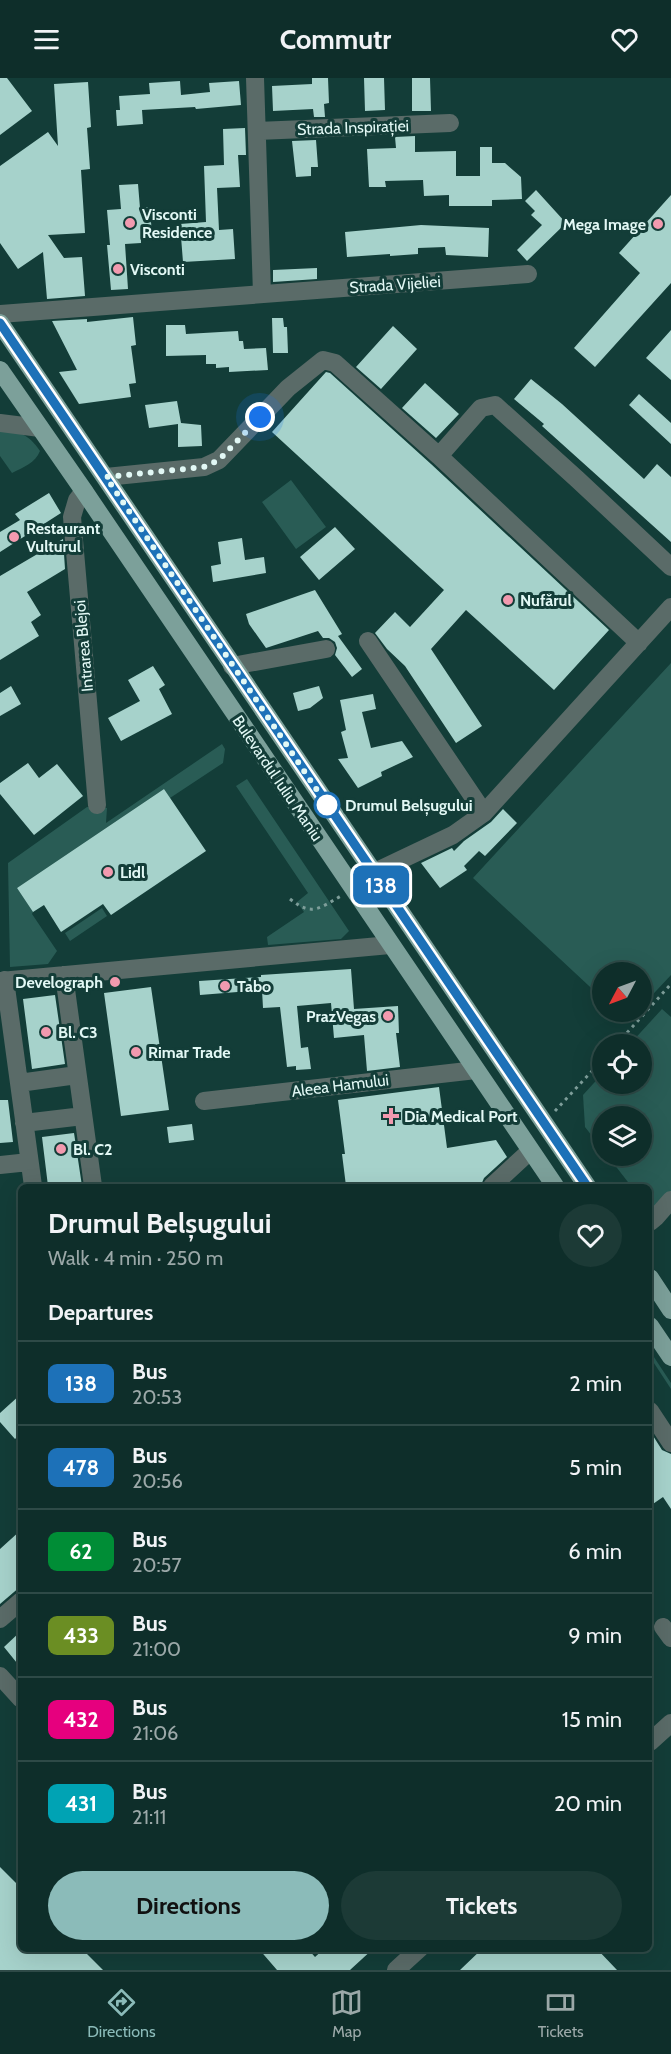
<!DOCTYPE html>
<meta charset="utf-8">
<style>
:root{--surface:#0e2e2a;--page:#1c3a36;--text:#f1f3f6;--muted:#9ba8a8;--line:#2e4a47;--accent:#8bbbb9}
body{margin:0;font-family:Cabin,sans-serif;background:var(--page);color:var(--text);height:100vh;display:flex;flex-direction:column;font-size:22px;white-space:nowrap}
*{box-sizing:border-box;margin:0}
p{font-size:20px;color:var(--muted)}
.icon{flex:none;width:33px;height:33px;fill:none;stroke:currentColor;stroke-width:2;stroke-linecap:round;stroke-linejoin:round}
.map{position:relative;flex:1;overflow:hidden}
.drawer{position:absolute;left:18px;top:1106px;width:634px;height:768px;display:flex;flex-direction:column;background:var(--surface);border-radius:9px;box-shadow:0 6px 24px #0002,0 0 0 2px var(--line)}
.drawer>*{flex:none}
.badge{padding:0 12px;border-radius:9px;font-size:21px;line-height:39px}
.needle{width:39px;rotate:229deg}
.tools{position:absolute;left:592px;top:884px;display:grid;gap:12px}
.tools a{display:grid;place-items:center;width:60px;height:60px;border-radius:50%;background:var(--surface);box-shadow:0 6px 24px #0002,0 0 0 2px var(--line);font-size:30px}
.you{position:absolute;width:30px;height:30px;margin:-15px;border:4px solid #fff;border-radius:50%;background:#1a73e8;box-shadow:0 0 0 9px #1a73e833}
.map>.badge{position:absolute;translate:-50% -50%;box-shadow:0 0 0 3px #fff}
h2{padding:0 30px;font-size:22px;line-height:54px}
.round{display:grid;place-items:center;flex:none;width:63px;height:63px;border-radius:32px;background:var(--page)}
.overview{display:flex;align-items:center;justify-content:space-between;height:102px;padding:0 30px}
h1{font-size:28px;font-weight:700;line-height:45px}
.primary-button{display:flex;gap:12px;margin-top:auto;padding:12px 30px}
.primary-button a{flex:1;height:69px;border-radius:36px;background:var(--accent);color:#111;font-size:24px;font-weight:700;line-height:69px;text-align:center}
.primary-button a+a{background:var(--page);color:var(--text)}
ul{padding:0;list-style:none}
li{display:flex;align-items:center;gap:18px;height:84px;padding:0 30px;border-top:2px solid var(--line)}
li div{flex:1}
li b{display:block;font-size:22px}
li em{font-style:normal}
li .badge{min-width:66px;font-weight:700;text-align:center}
header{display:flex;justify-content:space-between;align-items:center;height:78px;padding:0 30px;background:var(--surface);font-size:27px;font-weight:700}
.tab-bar{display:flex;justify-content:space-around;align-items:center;height:84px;border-top:2px solid var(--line);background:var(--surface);font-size:16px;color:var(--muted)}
.tab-bar a{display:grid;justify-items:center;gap:3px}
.tab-bar .current{color:var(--accent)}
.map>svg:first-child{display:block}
.green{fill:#295c55}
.building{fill:#a6d2cb}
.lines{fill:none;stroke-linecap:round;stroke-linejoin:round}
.path{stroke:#7e9e9a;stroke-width:3;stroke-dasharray:3 4.5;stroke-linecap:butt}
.minor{stroke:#5a6b68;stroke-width:18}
.major{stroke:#7ca09a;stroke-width:18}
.line-casing{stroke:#fff;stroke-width:14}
.line{stroke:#1d71b8;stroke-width:9}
.walk{stroke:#e2f8f5;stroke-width:6;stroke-dasharray:0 10.8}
.poi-dot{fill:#f29aaf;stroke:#133d38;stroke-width:2}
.stop-dot{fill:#fff;stroke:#1d71b8;stroke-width:3}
.labels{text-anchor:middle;stroke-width:6;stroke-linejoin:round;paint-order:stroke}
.street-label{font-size:16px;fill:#e2f8f5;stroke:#133d38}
.poi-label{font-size:16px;font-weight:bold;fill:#e2f8f5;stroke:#133d38;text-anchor:start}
.stop-label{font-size:16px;font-weight:bold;fill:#e2f8f5;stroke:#133d38;text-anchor:start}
</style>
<header><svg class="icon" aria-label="menu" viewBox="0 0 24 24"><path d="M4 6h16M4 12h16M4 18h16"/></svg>Commutr<svg class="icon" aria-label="heart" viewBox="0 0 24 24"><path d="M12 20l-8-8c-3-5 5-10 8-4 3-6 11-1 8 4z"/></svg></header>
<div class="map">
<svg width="671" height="1892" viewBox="0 0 671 1892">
<rect width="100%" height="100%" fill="#133d38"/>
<path class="green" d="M0 351C20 355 28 355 40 373 35 385 24 389 12 395L0 378Z
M291 402 326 449 296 471 262 424Z
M671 585V897L642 928V894H603V921L473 800Z
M222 666 225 671 223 685 170 720 164 711 17 810 33 834 32 836 57 873 48 886 10 889 8 785 87 729 107 730 106 745Z
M247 701 349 853 341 861 268 867 267 859 304 834 297 824 308 815 236 708Z
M102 830 107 838 70 863 65 855Z
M662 931 671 939V1117L653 1137 650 1132V1108H631L607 1077H642V1038H603V1072L585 1049 583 1017 603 995V1005H642V966H630Z
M650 1273 671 1305V1311L650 1279Z"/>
<path class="building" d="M0 0H7L32 33 0 57Z
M312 0H328L329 25 324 26 325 39H314L313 31 273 33 272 8 312 6Z
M364 0H384L385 32 365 33Z
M412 0H430L431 33H412Z
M180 3 181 17 210 14 209 5 239 3 241 27 196 31 195 29 142 32 143 46 117 48 116 32H120L119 18 150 16 149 5Z
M88 4 91 49 87 50 90 91 81 92 85 155 48 157 64 180 82 179 85 218 47 221 43 174 18 191 0 165V88L48 54 58 68 54 6Z
M245 50 246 77H238L240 109 217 110 219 152 233 151 235 181 183 184 180 146 206 144 204 88 224 87 223 51Z
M415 58V74L456 73V98H480V69H492V85H505L521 99 522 121 492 122V128H449V117L424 118 423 102 385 103 386 109H369L367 71 396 70 395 59Z
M316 62 318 89H311V98L296 99 292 63Z
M138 106 140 130 150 129 152 158 141 159V165L125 166 128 211 111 212 107 167H110L107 132 121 131 119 107Z
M536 112 566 145 527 183 517 172 542 147 531 137 535 133 525 123Z
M671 117V205L595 289 574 270 640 195 619 175Z
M421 147 489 150 488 179 446 177 445 169 418 170V176L390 178V176L347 179 345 154Z
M317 190V201L273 204V192Z
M133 239 136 267 131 268 136 305 129 306 131 319 79 326 59 294 77 292 52 243 87 241V244Z
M272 240H283L284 249H287L288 275H273Z
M166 247H185L186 256 238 253 239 263H243L244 271 266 270 268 292 229 294V289L216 290V286H206V277L166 278Z
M393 248 417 271 381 311 356 289Z
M671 252V302L646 280Z
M326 294 330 295 431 386 609 552 554 612 466 532 431 571 482 648 456 665 405 588 387 571 375 555 395 534 410 549 444 512 272 354Z
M531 301 562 326 644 401 657 386 671 399V464L542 348 544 346 514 321Z
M425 305 459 336 436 360 402 330Z
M639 316 671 345V366L629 327Z
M177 323 181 345 201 347 202 368 178 369V346L149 350 145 327Z
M49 415 61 435 0 474V454L20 442 15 436Z
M335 449 355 471 319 502 300 479Z
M242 460 245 482 264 479 266 495 213 504 211 488 221 486 218 464Z
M63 461 65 491 27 514 41 537 31 544 39 558 0 582V498Z
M315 512 342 556 338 558 362 591 352 599 335 577 337 570 335 564 329 560H323L318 553 266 570 249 546 246 536Z
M153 588 165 607 159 611 172 636 121 663 108 640 140 623 128 602Z
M11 608 21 626 0 638V615Z
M319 608 323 620 310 630 298 633 293 615Z
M373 616 376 631 362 634 371 670 402 663 413 679 381 694 382 698 358 710 338 681 348 680 341 654 346 652 340 622Z
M28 685 39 700 57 686 83 718 34 757 0 716V705Z
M164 711 206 773 111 837 103 826 61 854 44 827 33 834 17 810Z
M503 731 517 745 485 778 479 773 464 788 467 792 440 810 421 785 452 770 454 773 464 763 491 744Z
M351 891 354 931 398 928 399 955H396L400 989 367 993 364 957 334 960 331 925 297 928 301 970 308 969 311 991 296 992V988L287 989 280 929 263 930 262 912 200 917 199 903 261 899V897Z
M151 909 169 1032 121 1038 104 915Z
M55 917 65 986 32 991 23 921Z
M439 1009 447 1070 496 1062 507 1079 484 1100 481 1107 473 1108H346L342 1076H345L338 1022Z
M0 1022H8L13 1064 0 1065Z
M192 1046 194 1062 169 1065 167 1049Z
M74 1055 82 1108H48L42 1059Z
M21 1316V1355L15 1361 0 1344V1335Z
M650 1353 662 1372 671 1376V1431L663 1419 650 1428Z
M21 1452V1508L0 1526V1471Z
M21 1553V1590L4 1569Z
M0 1789 21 1810V1870H81L103 1892H0Z
M258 1870H307L315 1879 325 1870H374L350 1892H277Z
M483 1870H596L617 1892H460Z"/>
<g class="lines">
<path class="path" d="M290 821C312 839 319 830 341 818
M617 966 671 906
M555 1033 603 981"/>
<path class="minor" d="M255 0 262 216
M257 53 450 45
M0 236 528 196
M0 345 40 350
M439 378 481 330 495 327 577 401 671 489
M106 399 204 389 219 382 288 310 323 282 335 285 439 378 639 565
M84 413 77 422 72 439 97 727
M368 563 484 735
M232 588 326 571
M373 795 453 757 484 735 671 529
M64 897 93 1108
M5 902 33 1108
M0 903 390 867
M19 1005 77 997
M204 1023 476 992
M24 1045 83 1038
M0 1087 29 1084
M492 1108 530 1073
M650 1144 656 1139 671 1122
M650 1333 671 1365
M0 1541 21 1523
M663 1549 671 1560
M0 1598 21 1621
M650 1664 671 1645
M396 1892 420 1870"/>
<path class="major" d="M0 245 587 1108
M0 292 84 413 555 1108
M650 1200 671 1232
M650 1248 671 1279"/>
</g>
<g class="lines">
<g class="line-casing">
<path id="line" d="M0 245 587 1108"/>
</g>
<use href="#line" class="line"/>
<path class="walk" d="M260 339 219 382 204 389 106 399 327 727"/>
</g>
<g class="poi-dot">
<circle cx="130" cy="145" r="6"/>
<circle cx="658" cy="146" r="6"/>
<circle cx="118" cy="191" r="6"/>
<circle cx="14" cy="459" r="6"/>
<circle cx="508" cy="522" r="6"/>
<circle cx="108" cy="794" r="6"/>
<circle cx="115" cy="904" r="6"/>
<circle cx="225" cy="908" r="6"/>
<circle cx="388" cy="938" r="6"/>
<circle cx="46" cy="954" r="6"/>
<circle cx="136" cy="974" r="6"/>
<path d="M388 1029h6v6h6v6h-6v6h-6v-6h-6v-6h6z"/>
<circle cx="61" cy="1071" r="6"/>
</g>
<circle class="stop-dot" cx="327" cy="727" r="12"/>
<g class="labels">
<g class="street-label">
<text transform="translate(353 49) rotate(-2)" y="6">Strada Inspirației</text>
<text transform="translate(395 206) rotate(-4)" y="6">Strada Vijeliei</text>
<text transform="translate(83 568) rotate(-95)" y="6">Intrarea Blejoi</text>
<text transform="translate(278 700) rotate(56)" y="6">Bulevardul Iuliu Maniu</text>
<text transform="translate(340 1007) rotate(-7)" y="6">Aleea Hamului</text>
</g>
<g class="poi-label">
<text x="142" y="142">Visconti<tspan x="142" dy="18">Residence</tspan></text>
<text x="646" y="152" text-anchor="end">Mega Image</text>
<text x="130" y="197">Visconti</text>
<text x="26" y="456">Restaurant<tspan x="26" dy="18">Vulturul</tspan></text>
<text x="520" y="528">Nufărul</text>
<text x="120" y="800">Lidl</text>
<text x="103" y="910" text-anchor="end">Develograph</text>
<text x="237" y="914">Tabo</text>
<text x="376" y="944" text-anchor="end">PrazVegas</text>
<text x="58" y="960">Bl. C3</text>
<text x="148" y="980">Rimar Trade</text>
<text x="404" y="1044">Dia Medical Port</text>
<text x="73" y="1077">Bl. C2</text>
</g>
<g class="stop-label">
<text x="345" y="733">Drumul Belșugului</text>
</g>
</g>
</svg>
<div class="tools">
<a><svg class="needle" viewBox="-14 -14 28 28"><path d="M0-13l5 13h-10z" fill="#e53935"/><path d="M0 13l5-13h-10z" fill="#9ba8a8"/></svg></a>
<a><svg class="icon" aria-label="locate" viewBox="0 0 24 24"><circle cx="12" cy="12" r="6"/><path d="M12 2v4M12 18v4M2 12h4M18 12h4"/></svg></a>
<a><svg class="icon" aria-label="layers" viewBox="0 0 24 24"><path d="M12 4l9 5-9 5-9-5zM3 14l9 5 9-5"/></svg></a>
</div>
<div class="you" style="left:260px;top:339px"></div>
<b class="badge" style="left:381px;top:807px;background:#1d71b8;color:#fff">138</b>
<section class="drawer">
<div class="overview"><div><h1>Drumul Belșugului</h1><p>Walk · 4 min · 250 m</p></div><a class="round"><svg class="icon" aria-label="heart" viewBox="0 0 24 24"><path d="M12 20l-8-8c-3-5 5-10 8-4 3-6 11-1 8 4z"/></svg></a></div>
<h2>Departures</h2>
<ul>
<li><span class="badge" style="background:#1d71b8;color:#fff">138</span><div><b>Bus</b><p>20:53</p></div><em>2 min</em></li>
<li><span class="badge" style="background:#1d71b8;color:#fff">478</span><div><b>Bus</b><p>20:56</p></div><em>5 min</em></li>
<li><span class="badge" style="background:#008d36;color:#fff">62</span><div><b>Bus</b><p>20:57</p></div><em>6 min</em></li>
<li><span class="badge" style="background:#6b8e23;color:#fff">433</span><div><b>Bus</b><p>21:00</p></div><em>9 min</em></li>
<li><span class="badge" style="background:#e6007e;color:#fff">432</span><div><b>Bus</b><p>21:06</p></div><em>15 min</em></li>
<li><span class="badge" style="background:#00a3b4;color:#fff">431</span><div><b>Bus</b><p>21:11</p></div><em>20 min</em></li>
</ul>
<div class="primary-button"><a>Directions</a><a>Tickets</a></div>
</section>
</div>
<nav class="tab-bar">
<a class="current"><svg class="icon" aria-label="directions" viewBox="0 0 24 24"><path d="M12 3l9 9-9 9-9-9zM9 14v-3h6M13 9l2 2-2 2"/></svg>Directions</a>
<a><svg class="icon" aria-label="map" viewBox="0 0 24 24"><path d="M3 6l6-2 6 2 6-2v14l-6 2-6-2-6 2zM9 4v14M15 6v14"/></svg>Map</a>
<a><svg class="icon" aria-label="tickets" viewBox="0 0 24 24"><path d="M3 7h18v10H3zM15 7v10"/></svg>Tickets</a>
</nav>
